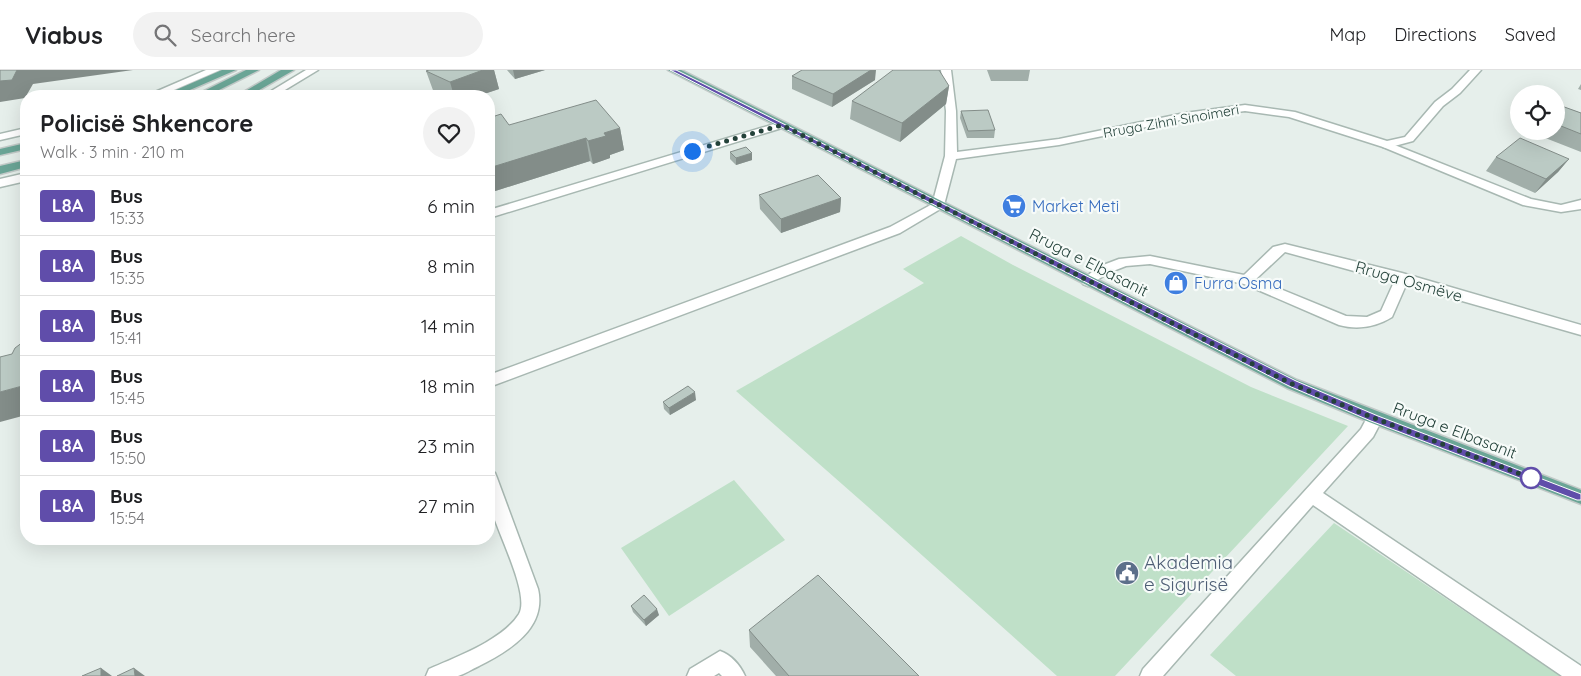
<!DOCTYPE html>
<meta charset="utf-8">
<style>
:root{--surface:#fff;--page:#f2f2f2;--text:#202124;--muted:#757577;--line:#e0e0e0}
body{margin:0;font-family:Quicksand,sans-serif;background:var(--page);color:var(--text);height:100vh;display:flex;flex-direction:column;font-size:19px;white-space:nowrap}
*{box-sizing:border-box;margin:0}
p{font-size:16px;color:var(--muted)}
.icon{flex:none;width:28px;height:28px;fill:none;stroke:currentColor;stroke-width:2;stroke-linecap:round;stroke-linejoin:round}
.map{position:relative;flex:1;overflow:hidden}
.sheet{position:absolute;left:20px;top:20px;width:475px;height:455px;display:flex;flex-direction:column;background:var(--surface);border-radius:20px;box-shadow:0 5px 20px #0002}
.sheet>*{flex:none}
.badge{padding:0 10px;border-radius:4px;font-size:18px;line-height:32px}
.buttons{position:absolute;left:1510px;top:15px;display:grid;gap:10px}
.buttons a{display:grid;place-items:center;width:55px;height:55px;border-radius:50%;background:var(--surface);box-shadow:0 5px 20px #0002;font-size:25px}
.you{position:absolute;width:25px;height:25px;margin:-12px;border:4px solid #fff;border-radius:50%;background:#1a73e8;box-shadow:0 0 0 8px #1a73e833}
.map>.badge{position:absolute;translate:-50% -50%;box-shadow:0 0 0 2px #fff}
.round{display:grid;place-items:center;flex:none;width:52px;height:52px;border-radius:26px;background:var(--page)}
.headline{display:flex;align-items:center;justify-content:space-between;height:85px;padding:0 20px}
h1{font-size:24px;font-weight:800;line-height:38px}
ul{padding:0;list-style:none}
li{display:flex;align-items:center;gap:15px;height:60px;padding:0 20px;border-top:1px solid var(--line)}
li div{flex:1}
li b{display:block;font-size:19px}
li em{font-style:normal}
li .badge{min-width:55px;font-weight:700;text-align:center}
header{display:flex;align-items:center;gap:30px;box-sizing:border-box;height:70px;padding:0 25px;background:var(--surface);border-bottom:1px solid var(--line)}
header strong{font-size:24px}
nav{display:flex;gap:28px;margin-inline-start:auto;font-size:18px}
.search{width:350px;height:45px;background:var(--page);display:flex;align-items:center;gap:12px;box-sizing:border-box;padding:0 18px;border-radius:28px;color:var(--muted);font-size:19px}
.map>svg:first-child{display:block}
.green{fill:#bfe0c8}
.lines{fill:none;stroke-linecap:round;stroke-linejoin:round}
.service-casing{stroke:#a8b8b2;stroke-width:3}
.minor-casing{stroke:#a8b8b2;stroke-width:3}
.primary-casing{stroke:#c2cac8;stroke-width:3}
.service{fill:#fff;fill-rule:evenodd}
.minor{fill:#fff;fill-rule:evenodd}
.primary{fill:#6aa596;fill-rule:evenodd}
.wall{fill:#a1aea9}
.shaded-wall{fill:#838d89}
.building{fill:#bbcac4;stroke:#838d89}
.line{fill:#604daa;stroke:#fff}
.walk{stroke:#24423a;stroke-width:5;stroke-dasharray:0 9}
.stop-dot{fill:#fff;stroke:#604daa;stroke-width:2.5}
.labels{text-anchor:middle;stroke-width:4.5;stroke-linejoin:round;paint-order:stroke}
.far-street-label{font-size:14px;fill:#24423a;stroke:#f7fbf9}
.shop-label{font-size:16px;fill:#366cbe;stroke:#f7fbf9;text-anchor:start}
.street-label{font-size:16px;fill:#24423a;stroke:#f7fbf9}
.near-service-label{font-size:19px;fill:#4e5e75;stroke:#f7fbf9;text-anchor:start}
</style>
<header>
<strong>Viabus</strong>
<div class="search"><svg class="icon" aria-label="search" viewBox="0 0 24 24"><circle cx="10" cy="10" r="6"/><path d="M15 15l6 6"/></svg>Search here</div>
<nav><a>Map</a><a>Directions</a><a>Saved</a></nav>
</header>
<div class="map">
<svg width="1581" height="606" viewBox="0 0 1581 606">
<rect width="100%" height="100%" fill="#e6efeb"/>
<path class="green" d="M961 166 1013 195 1251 317 1348 356 1115 606H1057L867 436 736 321 924 213 903 199Z
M734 410 785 470 669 546 621 478Z
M1334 453 1561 606H1236L1210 585Z"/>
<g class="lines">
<g class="service-casing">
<path id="service" d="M781 52 785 53 787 55 785 57 489 148V140Z
M1387 72 1531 129 1561 135 1581 130V139L1561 142 1523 135 1383 77 1381 75 1383 73Z
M938 131 944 135 942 138 900 163 489 317V305L890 157Z
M1375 342 1381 344 1383 348 1373 367 1323 423 1581 596V606H1562L1313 435 1163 606H1140L1143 599 1361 359 1369 344Z
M489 401 495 403 497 408 538 519C547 558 509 581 479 596 472 599 465 604 458 606 448 606 436 606 426 606L429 599C456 587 503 570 519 544 531 523 494 457 489 431 487 422 488 410 489 401Z
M720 581C731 585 740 595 745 606H722L719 603 714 606H687L690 599Z"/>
</g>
<g class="minor-casing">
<path id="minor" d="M206 0H220L160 26H146Z
M306 0H318L275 26H263Z
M941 0H951L956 41 957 82 1059 69 1185 43 1245 35 1295 42 1387 71 1405 67 1435 32 1452 19 1470 0H1481L1460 23 1443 36 1413 71 1387 78 1383 77 1289 47 1245 41 1185 49 1059 75 956 89 944 135 938 139 932 135 945 86 946 41Z
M26 58V64L0 70V64Z
M26 103V111L0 117V109Z
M1285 174 1402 203 1581 255V265L1406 215 1392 247C1376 257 1357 260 1339 255L1244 214 1150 194 1126 196 1108 203 1088 216 1083 214 1081 211 1098 197 1119 189 1150 186 1244 205 1273 177ZM1285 182 1394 212 1381 241 1367 247 1346 246 1256 209Z"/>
</g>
<g class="primary-casing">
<path id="primary" d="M222 0H236L176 26H162Z
M246 0H259L207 26H194Z
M281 0H294L249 26H237Z
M668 0H681L1297 310 1581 420V434L1369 352 1287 318Z
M26 73V79L0 85V79Z
M26 90V97L0 104V96Z"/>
</g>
<use href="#service" class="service"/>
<use href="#minor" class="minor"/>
<use href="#primary" class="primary"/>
</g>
<path class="wall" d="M429 0H494L499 19 478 26H440L434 23 426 1Z
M507 0H545L515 9Z
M987 0H1030L1028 11H991Z
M792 6 875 10 832 37 792 19Z
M1581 14V20L1578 19Z
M949 16 946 34 900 72 850 49 852 31Z
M1556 34 1581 43V82L1530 62 1531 61H1556Z
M961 41 995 60 994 68H967L960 48Z
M489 48 509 55 620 58 624 80 610 85V88L593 94 590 91 489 123Z
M730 82 752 90 736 95 730 89Z
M1496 87 1569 89 1558 102 1535 123 1486 101Z
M759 125 841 128 840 142 781 163 760 139Z
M696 330 670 345 664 339 663 332Z
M631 536 659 545 646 556 633 542Z
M749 560 919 606H776L750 577Z"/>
<path class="shaded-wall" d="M17 0H133L33 14 25 28 0 32V11Z
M483 0H494L499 19 478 26H454L450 12Z
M513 0H545L515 9Z
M866 0H876L875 10 832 37 833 24Z
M949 16 946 34 900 72 902 53Z
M620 58 624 80 610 85V88L593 94 588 71 604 63Z
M586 68 590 91 489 123V98Z
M752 83V90L736 95V88Z
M1569 89 1558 102 1535 123 1546 109Z
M841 128 840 142 781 163V149Z
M26 315V345L0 352V322Z
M695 322 696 330 670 345 669 338Z
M657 539 659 545 646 556 644 550Z
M101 598 112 606H101Z
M134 598 145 606H135Z"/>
<path class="building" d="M0 0H17L12 10 0 11Z
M429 0H483L450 12 426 1Z
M802 0H871L833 24 792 6Z
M893 0H939L949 16 902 53 852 31Z
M596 30 620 58 604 63 606 66 588 71 586 68 489 98V48L501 44 509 55Z
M1556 34 1581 43V64L1556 54Z
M988 40 995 60 968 61 961 41Z
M1520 68 1569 89 1546 109 1496 87Z
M746 77 752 83 736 88 730 82Z
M818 105 841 128 781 149 759 125Z
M26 271V315L0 322V287L12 284 15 278 23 272Z
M688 316 695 322 669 338 663 332Z
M818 505 919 606H789L749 560Z
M644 525 657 539 644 550 631 536Z
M101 598V606H82Z
M134 598 135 606H117Z"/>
<path class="line" d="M670 0H676L1296 311 1378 346 1581 424V430H1577L1371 351 1289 316Z"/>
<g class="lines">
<path class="walk" d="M692 81 782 55 1292 314 1374 348 1536 410 1531 408"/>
</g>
<defs>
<g id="supermarket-disc" transform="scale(1.25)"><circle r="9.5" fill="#3f7fe0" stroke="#f7fbf9"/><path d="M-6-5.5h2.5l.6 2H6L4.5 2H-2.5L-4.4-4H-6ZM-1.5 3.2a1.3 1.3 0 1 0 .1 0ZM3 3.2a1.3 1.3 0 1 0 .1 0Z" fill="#fff"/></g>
<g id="shop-disc" transform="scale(1.25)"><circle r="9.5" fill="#3f7fe0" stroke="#f7fbf9"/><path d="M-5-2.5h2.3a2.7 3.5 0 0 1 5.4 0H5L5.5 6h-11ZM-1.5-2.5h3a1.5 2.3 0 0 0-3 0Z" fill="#fff"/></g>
<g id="civic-disc" transform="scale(1.25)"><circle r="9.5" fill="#5c6f8a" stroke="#f7fbf9"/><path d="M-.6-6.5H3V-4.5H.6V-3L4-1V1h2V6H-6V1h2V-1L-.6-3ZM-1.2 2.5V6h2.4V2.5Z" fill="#fff"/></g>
</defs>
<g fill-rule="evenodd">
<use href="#supermarket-disc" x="1014" y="136"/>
<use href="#shop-disc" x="1176" y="213"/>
<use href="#civic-disc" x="1127" y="503"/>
</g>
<circle class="stop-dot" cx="1531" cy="408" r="10"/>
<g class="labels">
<g class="far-street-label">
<text transform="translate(1171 51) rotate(-10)" y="5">Rruga Zihni Sinoimeri</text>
</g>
<g class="shop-label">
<text x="1032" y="142">Market Meti</text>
<text x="1194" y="219">Furra Osma</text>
</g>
<g class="street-label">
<text transform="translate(1089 192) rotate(27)" y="6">Rruga e Elbasanit</text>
<text transform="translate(1409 211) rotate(16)" y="6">Rruga Osmëve</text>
<text transform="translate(1455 360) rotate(21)" y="6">Rruga e Elbasanit</text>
</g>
<g class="near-service-label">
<text x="1144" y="499">Akademia<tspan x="1144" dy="22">e Sigurisë</tspan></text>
</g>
</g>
</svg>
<div class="buttons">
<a><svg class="icon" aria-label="locate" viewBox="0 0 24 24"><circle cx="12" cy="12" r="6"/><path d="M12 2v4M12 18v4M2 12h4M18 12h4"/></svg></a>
</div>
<div class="you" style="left:692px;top:81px"></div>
<section class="sheet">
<div class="headline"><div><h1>Policisë Shkencore</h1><p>Walk · 3 min · 210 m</p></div><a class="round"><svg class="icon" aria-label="heart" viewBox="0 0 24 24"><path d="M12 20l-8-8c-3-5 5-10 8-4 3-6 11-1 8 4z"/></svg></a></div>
<ul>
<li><span class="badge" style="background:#604daa;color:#fff">L8A</span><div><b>Bus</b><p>15:33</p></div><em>6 min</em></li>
<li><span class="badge" style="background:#604daa;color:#fff">L8A</span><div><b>Bus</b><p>15:35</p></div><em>8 min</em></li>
<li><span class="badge" style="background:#604daa;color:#fff">L8A</span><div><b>Bus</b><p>15:41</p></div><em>14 min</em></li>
<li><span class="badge" style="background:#604daa;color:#fff">L8A</span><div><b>Bus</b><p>15:45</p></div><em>18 min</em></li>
<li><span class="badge" style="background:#604daa;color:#fff">L8A</span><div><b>Bus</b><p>15:50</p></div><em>23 min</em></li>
<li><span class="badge" style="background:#604daa;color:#fff">L8A</span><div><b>Bus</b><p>15:54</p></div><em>27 min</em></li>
</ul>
</section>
</div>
